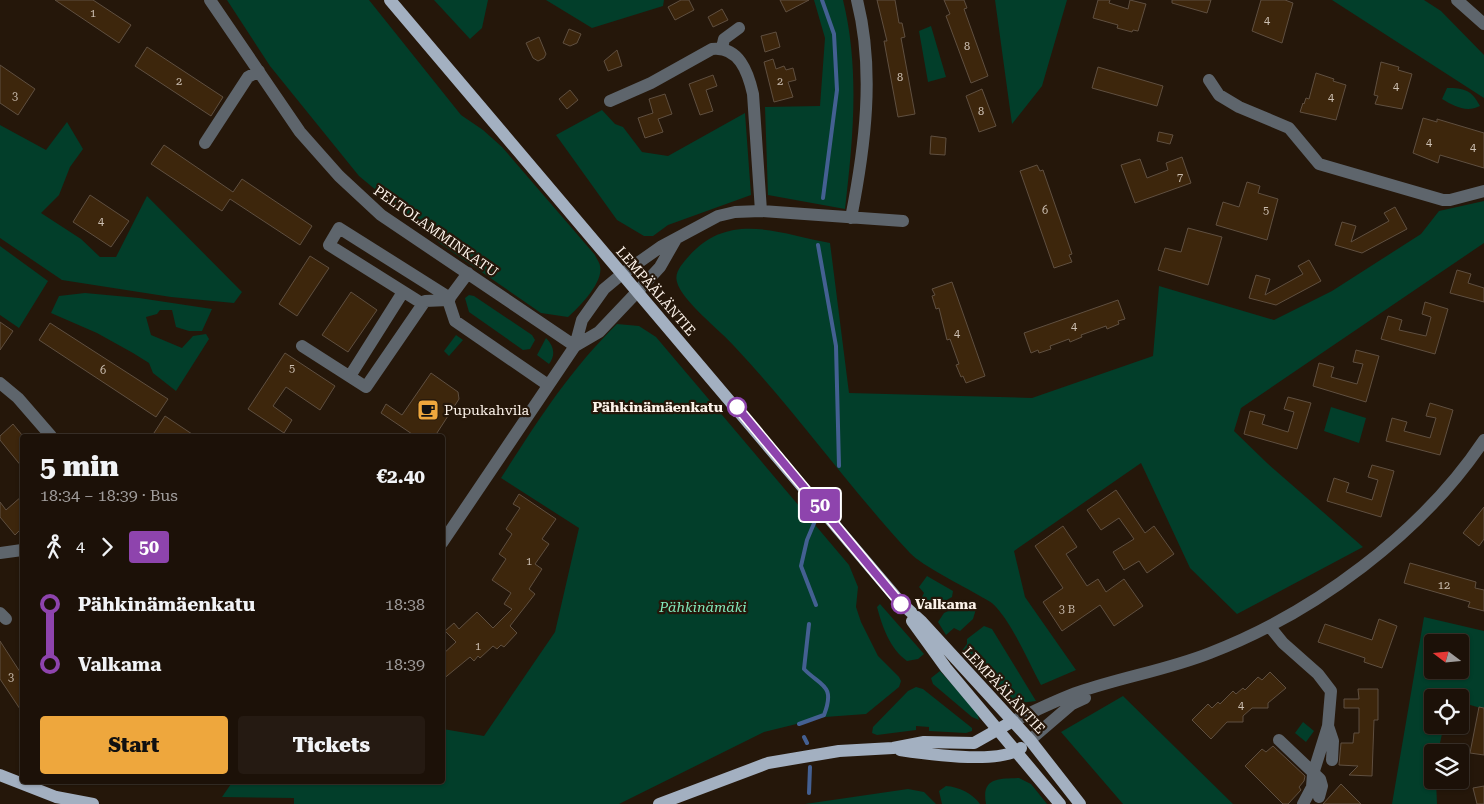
<!DOCTYPE html>
<meta charset="utf-8">
<style>
:root{--surface:#1c1108;--page:#251a12;--text:#f1f3f6;--muted:#a09d9c;--line:#3a3129;--accent:#eea73d}
body{margin:0;font-family:"Roboto Serif",serif;background:var(--page);color:var(--text);height:100vh;display:flex;flex-direction:column;font-size:19px;white-space:nowrap}
*{box-sizing:border-box;margin:0}
p{font-size:16px;color:var(--muted)}
.icon{flex:none;width:28px;height:28px;fill:none;stroke:currentColor;stroke-width:2;stroke-linecap:round;stroke-linejoin:round}
.map{position:relative;flex:1;overflow:hidden}
.drawer{position:absolute;left:20px;top:434px;width:425px;height:350px;display:flex;flex-direction:column;background:var(--surface);border-radius:5px;box-shadow:0 1px 4px #0004,0 0 0 1px var(--line)}
.drawer>*{flex:none}
.badge{padding:0 10px;border-radius:4px;font-size:18px;line-height:32px}
.needle{width:32px;rotate:286deg}
.fabs{position:absolute;left:1424px;top:634px;display:grid;gap:10px}
.fabs a{display:grid;place-items:center;width:45px;height:45px;border-radius:5px;background:var(--surface);box-shadow:0 1px 4px #0004,0 0 0 1px var(--line);font-size:25px}
.map>.badge{position:absolute;translate:-50% -50%;box-shadow:0 0 0 2px #fff}
.legs{display:flex;align-items:center;gap:8px;height:55px;padding:0 20px;font-size:16px}
.legs p{margin-inline-start:auto}
.headline{display:flex;align-items:center;justify-content:space-between;height:85px;padding:0 20px}
h1{font-size:28px;font-weight:800;line-height:38px}
.action{display:flex;gap:10px;margin-top:auto;padding:10px 20px}
.action a{flex:1;height:58px;border-radius:5px;background:var(--accent);color:#111;font-size:20px;font-weight:800;line-height:58px;text-align:center}
.action a+a{background:var(--page);color:var(--text)}
ul{padding:0 20px;list-style:none}
li{display:flex;align-items:center;gap:18px;height:60px;font-size:19px}
li i{display:grid;place-items:center;width:8px;height:100%;margin:0 6px;background:currentColor}
li i::after{content:'';width:12px;height:12px;margin:-6px;border:4px solid;border-radius:50%;background:var(--surface)}
li p{margin-inline-start:auto}
li:first-child i{background:linear-gradient(#0000 50%,currentColor 0)}
li:last-child i{background:linear-gradient(currentColor 50%,#0000 0)}
.map>svg:first-child{display:block}
.green{fill:#023e2a;fill-rule:evenodd}
.lines{fill:none;stroke-linecap:round;stroke-linejoin:round}
.stream{stroke:#446092;stroke-width:4}
.building{fill:#3d260c;stroke:#5f4f40}
.minor{stroke:#5e656c;stroke-width:12}
.major{stroke:#a3b0c1;stroke-width:12}
.line-1-casing{stroke:#fff;stroke-width:11}
.line-1{stroke:#8e44ad;stroke-width:8}
.stop-1-dot{fill:#fff;stroke:#8e44ad;stroke-width:2.5}
.labels{text-anchor:middle;stroke-width:4.5;stroke-linejoin:round;paint-order:stroke}
.number-label{font-size:11px;fill:#ccbfb2}
.street-label{font-size:14px;fill:#fcf2e9;stroke:#25170a}
.stop-label{font-size:14px;font-weight:bold;fill:#fcf2e9;stroke:#25170a;text-anchor:end}
.poi-label{font-size:14px;fill:#fcf2e9;stroke:#25170a;text-anchor:start}
.park-label{font-size:14px;font-style:italic;fill:#82eabd;stroke:#25170a}
</style>
<div class="map">
<svg width="1484" height="804" viewBox="0 0 1484 804">
<rect width="100%" height="100%" fill="#25170a"/>
<path class="green" d="M227 0H369L461 115 483 130 502 147 595 255C596 258 600 263 600 266 604 282 579 307 568 317L541 313 441 244 359 176 270 66Z
M434 0H488L482 28 470 39Z
M546 0H664L663 6 592 28Z
M814 0H843C860 69 853 140 845 209L768 195 765 107 820 106 825 38Z
M995 0H1067L1042 86 1012 124Z
M1332 0H1424L1441 11 1484 55V98Z
M931 26 946 77 928 82 919 31Z
M1447 88C1464 88 1472 90 1480 106 1466 113 1454 106 1442 99Z
M602 110 615 124 623 127 642 152 668 156 745 113 751 195 668 225 653 236H644L617 220 556 135Z
M67 122 83 149 70 167 59 195 41 213 81 239 100 257H116L147 196 242 292 234 303 171 297 62 280 0 238V125L46 150Z
M1484 201V243L1241 408 1234 431 1267 463 1363 547 1237 614 1190 568 1141 463 1014 551 1025 597 1076 670 1041 685C1028 661 1014 627 996 607 992 602 985 599 980 596 963 586 921 565 910 553 848 486 796 412 734 346 721 331 681 300 677 282 674 272 683 263 689 256 729 211 778 233 830 243L849 393 1032 398 1153 356 1159 286 1274 320 1332 291 1421 234 1439 211Z
M0 246 48 281 19 328 0 315Z
M85 293 139 298 212 309 202 331H189L176 327 172 310H160L157 314 146 317 151 335 182 348 193 336 206 334 209 339 176 391 153 373 149 363 133 353 97 333 51 313 59 296Z
M469 295 474 296 532 335 535 340 530 349 523 350 469 312 465 298Z
M617 324 639 326 656 337 849 565 858 587 856 607 861 622 878 656 899 677 901 681 899 687 866 714 825 717 764 732 619 804H294V798L222 797 233 781H442L443 729 484 736 555 632 579 528 501 478C537 422 569 371 617 324Z
M456 335 463 340 449 356 444 351Z
M546 338C554 346 556 355 549 364L537 355Z
M1331 407 1366 418 1359 443 1324 431Z
M927 576 953 591 952 597 938 605 928 603 922 597 924 593 919 587Z
M967 602 976 609 973 619 960 631 954 628 946 635 938 622 944 613Z
M880 604 924 654 918 659 907 661C890 649 882 626 877 607Z
M1424 617 1484 631V709L1460 702V698H1432V725H1444L1438 752H1432V780H1436L1437 804H1392ZM1432 642H1460V670H1432Z
M984 626 992 629 1036 701 1020 703 1010 700 961 652 967 644V639Z
M940 671 977 712 979 720 972 717 933 684 931 678Z
M916 687 923 689 972 728V731L966 733 929 731V727L916 726V730L877 735 872 733 873 727 908 691Z
M1123 696 1233 804H1123L1061 732Z
M1303 722 1314 731 1306 742 1295 733Z
M1019 778 1031 784 1047 804H986C981 777 999 779 1019 778Z
M946 786C959 787 972 793 980 804H942L939 791Z
M908 789 924 792 936 804H805Z"/>
<g class="lines">
<path class="stream" d="M822 0 834 34 837 90 823 198
M818 245 836 346 839 466
M835 503 837 501
M815 521 807 540 801 566 816 605
M799 724 824 715C836 684 820 686 804 669L809 624
M804 737 807 743
M809 793 810 767"/>
</g>
<path class="building" d="M55 0H93L131 25 119 43Z
M681 0H689L694 10 675 20 668 7Z
M780 0H809L786 12Z
M877 0H895L899 23H902L905 37 901 38 915 114 898 117 884 41H887Z
M944 0H964L967 8 964 9 988 76 971 83 946 16 950 14Z
M1098 0H1110L1109 3 1128 9 1130 0 1146 4 1138 31 1133 30 1132 32 1117 28 1118 25 1093 18Z
M1172 0H1211L1207 13 1172 3Z
M1261 0H1285L1293 3 1282 43 1252 31Z
M722 9 728 20 713 27 708 17Z
M569 29 581 34 577 43 570 46 563 43Z
M776 32 780 47 765 52 761 36Z
M539 37 546 54 544 58 538 61 533 58 526 43Z
M147 47 223 97 211 116 135 66Z
M617 50 622 66 608 71 604 61Z
M773 59 776 69 784 66 786 70 793 68 796 80 788 82 793 97 774 102 764 62Z
M1381 62 1399 67 1398 70 1412 74 1402 109 1375 104 1378 96 1374 95Z
M0 65 35 89 18 115 0 103Z
M1098 67 1163 86 1157 106 1092 88Z
M1316 73 1334 79 1333 81 1346 85 1336 120 1300 112 1303 103 1304 104 1306 98 1309 99Z
M713 75 717 86 706 90 713 111 700 115 689 84Z
M982 89 996 126 979 132 966 96Z
M570 90 578 100 567 109 559 99Z
M665 94 672 114 658 119 663 132 645 138 638 118 653 113 649 99Z
M1423 118 1437 122V119L1484 133V168L1440 155 1438 163 1413 153Z
M1159 132 1173 135 1170 144 1157 141Z
M931 136 946 138 945 155 930 154Z
M164 145 233 192 242 179 312 226 300 245 230 199 222 211 151 164Z
M1182 157 1191 183 1135 203 1121 165 1140 159 1147 178 1168 170 1166 163Z
M1037 165 1040 171 1043 170 1072 254 1069 255 1072 262 1054 268 1020 171Z
M1247 182 1260 186 1258 193 1278 199 1267 240 1216 225 1223 202 1239 207Z
M90 195 129 221 111 247 73 222Z
M1395 207 1407 229 1362 253 1335 245 1342 222 1356 226 1351 242 1389 221 1384 213Z
M1188 228 1222 237 1208 285 1158 270 1165 248 1181 252Z
M310 256 329 268 297 316 279 304Z
M1309 260 1321 281 1276 305 1249 298 1256 275 1270 279 1265 295 1303 274 1298 266Z
M1457 270 1471 274 1468 283 1484 288V302L1450 293Z
M952 282 985 376 966 383 963 376 961 377 956 365 959 364 950 339 947 340 939 308 936 309 932 296 935 295 932 289Z
M351 292 377 310 348 352 322 335Z
M1118 300 1125 319 1118 321 1119 324 1107 329 1106 326 1081 335 1082 337 1070 342 1069 339 1050 346 1051 349 1039 353 1038 350 1031 353 1024 333Z
M1425 302 1448 309 1435 354 1381 339 1388 316 1402 320 1399 330 1426 336 1431 317 1422 314Z
M0 322 13 331 0 350Z
M50 323 168 399 156 417 39 340Z
M1356 350 1379 356 1366 402 1313 386 1319 363 1334 367 1331 377 1357 384 1363 364 1353 362Z
M285 353 335 386 320 410 286 387 273 406 292 420 284 433 248 409Z
M431 373 458 392 459 399 435 436H415L381 413 386 404 402 415Z
M1288 397 1311 403 1297 449 1244 434 1250 411 1265 415 1262 424 1288 432 1294 412 1284 409Z
M1430 403 1453 410 1440 455 1386 441 1392 418 1407 422 1404 431 1430 438 1436 418 1426 416Z
M165 416 195 436H152Z
M13 424 22 435V467L0 440V436Z
M1372 465 1394 471 1381 517 1327 501 1334 478 1349 483 1346 492 1372 500 1378 480 1368 477Z
M1116 490 1145 533 1154 526 1174 554 1147 573 1139 561 1124 570 1113 552 1134 539 1119 518 1101 530 1087 510Z
M519 494 556 519 542 539 549 544 535 564 542 569 529 589 535 594 510 626 517 633 504 647 501 645 497 649 493 646 480 658 478 656 474 661 470 657 442 680V655L456 642 445 631 454 623 459 629 477 612 493 628 512 609 504 604 511 593 492 580 506 559 499 554 512 534 506 529 520 508 513 504Z
M22 496V528L15 535 0 517V502L6 510Z
M1484 507V539L1479 546 1463 533Z
M1063 526 1077 547 1066 554 1087 586 1098 579 1106 592 1124 579 1143 606 1114 626 1100 605 1062 631 1043 602 1063 588 1035 546Z
M1410 563 1476 582 1475 588 1484 590V611L1468 607 1470 602 1404 583Z
M1379 619 1397 626 1382 668 1364 662 1365 658 1318 642 1325 624 1372 640Z
M0 641 22 675V712L0 679Z
M1270 672 1286 688 1268 703V708H1252L1243 716V722H1227L1211 739 1192 720 1208 704 1212 708 1218 702 1220 704 1233 691 1236 694 1243 688 1245 690 1258 677 1262 680Z
M1358 689H1378V720H1374L1372 776 1349 775 1358 766 1339 765 1341 743H1353L1354 733H1359V708H1344V699H1359Z
M1479 707 1484 708V755L1470 753Z
M1273 746 1305 776 1304 781 1299 787 1301 790 1288 804H1283L1245 766 1262 749 1266 752Z
M1341 784 1361 804H1323Z
M1484 786V804H1477L1473 788Z"/>
<g class="lines">
<path class="minor" d="M210 0 300 132 339 176 381 215 575 346
M1457 0 1484 24
M722 48 724 39 739 28
M1209 80 1219 95 1239 107 1289 128 1319 164 1443 200H1450L1484 191
M610 101 651 83 712 49C739 46 748 72 753 94L761 211
M205 143 248 77 259 71
M851 218C865 147 875 71 857 0
M448 300 455 321 548 385
M423 304 329 245 339 228 450 298
M302 346 366 387 425 301 448 300 468 273
M575 346 599 332 637 292 660 267 676 239
M350 376 403 292
M0 383 18 398 51 436
M442 543 575 346 582 320 604 289 622 274 662 246 718 216 735 212 761 211 903 221
M0 553 22 550
M0 613 6 619
M1270 627 1283 643 1318 674 1331 691 1328 726 1313 774 1312 787 1303 804
M1013 721C1035 711 1056 700 1079 692 1122 677 1167 670 1210 653 1314 613 1422 533 1484 440
M1328 726 1333 741 1332 760
M1030 740 1072 704 1085 698
M1279 740 1320 779 1322 786 1319 797"/>
<path class="major" d="M390 0 900 602 922 622 1030 740 1080 804
M912 621 946 668 1060 804
M900 750C926 754 1000 765 1021 748
M0 775 56 797 93 804
M659 804 768 763 839 751 893 748 924 742 974 743 1013 721"/>
</g>
<g class="lines">
<g class="line-1-casing">
<path id="line-1" d="M737 407 901 604"/>
</g>
<use href="#line-1" class="line-1"/>
</g>
<defs>
<g id="cafe-square" transform="scale(1.125)"><rect x="-9" y="-9" width="18" height="18" rx="4" fill="#eea73d" stroke="#25170a"/><path d="M-5.5-4.5H6V0H3Q3 3.5 0 3.5H-2.5Q-5.5 3.5-5.5 0ZM3-3.2v2h1.7v-2ZM-6 4.5H4V6H-6Z" fill="#111"/></g>
</defs>
<g fill-rule="evenodd">
<use href="#cafe-square" x="428" y="410"/>
</g>
<g class="stop-1-dot">
<circle cx="737" cy="407" r="9"/>
<circle cx="901" cy="604" r="9"/>
</g>
<g class="labels">
<g class="number-label">
<text x="93" y="17">1</text>
<text x="1267" y="24">4</text>
<text x="967" y="50">8</text>
<text x="900" y="81">8</text>
<text x="179" y="85">2</text>
<text x="780" y="85">2</text>
<text x="1396" y="90">4</text>
<text x="15" y="100">3</text>
<text x="1331" y="101">4</text>
<text x="981" y="115">8</text>
<text x="1429" y="146">4</text>
<text x="1473" y="151">4</text>
<text x="1180" y="181">7</text>
<text x="1045" y="214">6</text>
<text x="1266" y="214">5</text>
<text x="101" y="225">4</text>
<text x="1074" y="330">4</text>
<text x="957" y="337">4</text>
<text x="292" y="372">5</text>
<text x="103" y="374">6</text>
<text x="529" y="565">1</text>
<text x="1444" y="589">12</text>
<text x="1067" y="613">3 B</text>
<text x="478" y="650">1</text>
<text x="11" y="681">3</text>
<text x="1241" y="709">4</text>
</g>
<g class="street-label">
<text transform="translate(436 231) rotate(35)" y="5">PELTOLAMMINKATU</text>
<text transform="translate(656 291) rotate(49)" y="5">LEMPÄÄLÄNTIE</text>
<text transform="translate(1004 690) rotate(47)" y="5">LEMPÄÄLÄNTIE</text>
</g>
<g class="stop-label">
<text x="723" y="412">Pähkinämäenkatu</text>
<text x="915" y="609" text-anchor="start">Valkama</text>
</g>
<g class="poi-label">
<text x="444" y="415">Pupukahvila</text>
</g>
<g class="park-label">
<text x="703" y="612">Pähkinämäki</text>
</g>
</g>
</svg>
<div class="fabs">
<a><svg class="needle" viewBox="-14 -14 28 28"><path d="M0-13l5 13h-10z" fill="#e53935"/><path d="M0 13l5-13h-10z" fill="#a09d9c"/></svg></a>
<a><svg class="icon" aria-label="locate" viewBox="0 0 24 24"><circle cx="12" cy="12" r="6"/><path d="M12 2v4M12 18v4M2 12h4M18 12h4"/></svg></a>
<a><svg class="icon" aria-label="layers" viewBox="0 0 24 24"><path d="M12 4l9 5-9 5-9-5zM3 14l9 5 9-5"/></svg></a>
</div>
<b class="badge" style="left:820px;top:505px;background:#8e44ad;color:#fff">50</b>
<section class="drawer">
<div class="headline"><div><h1>5 min</h1><p>18:34 – 18:39 · Bus</p></div><b>€2.40</b></div>
<div class="legs"><svg class="icon" aria-label="walk" viewBox="0 0 24 24"><circle cx="13" cy="4" r="2"/><path d="M13 8l-2 6 4 7M11 14l-3 7M7 12l3-4h3l4 4"/></svg>4<svg class="icon" aria-label="forward" viewBox="0 0 24 24"><path d="M9 5l7 7-7 7"/></svg><b class="badge" style="background:#8e44ad;color:#fff">50</b></div>
<ul>
<li><i style="color:#8e44ad"></i><b>Pähkinämäenkatu</b><p>18:38</p></li>
<li><i style="color:#8e44ad"></i><b>Valkama</b><p>18:39</p></li>
</ul>
<div class="action"><a>Start</a><a>Tickets</a></div>
</section>
</div>
